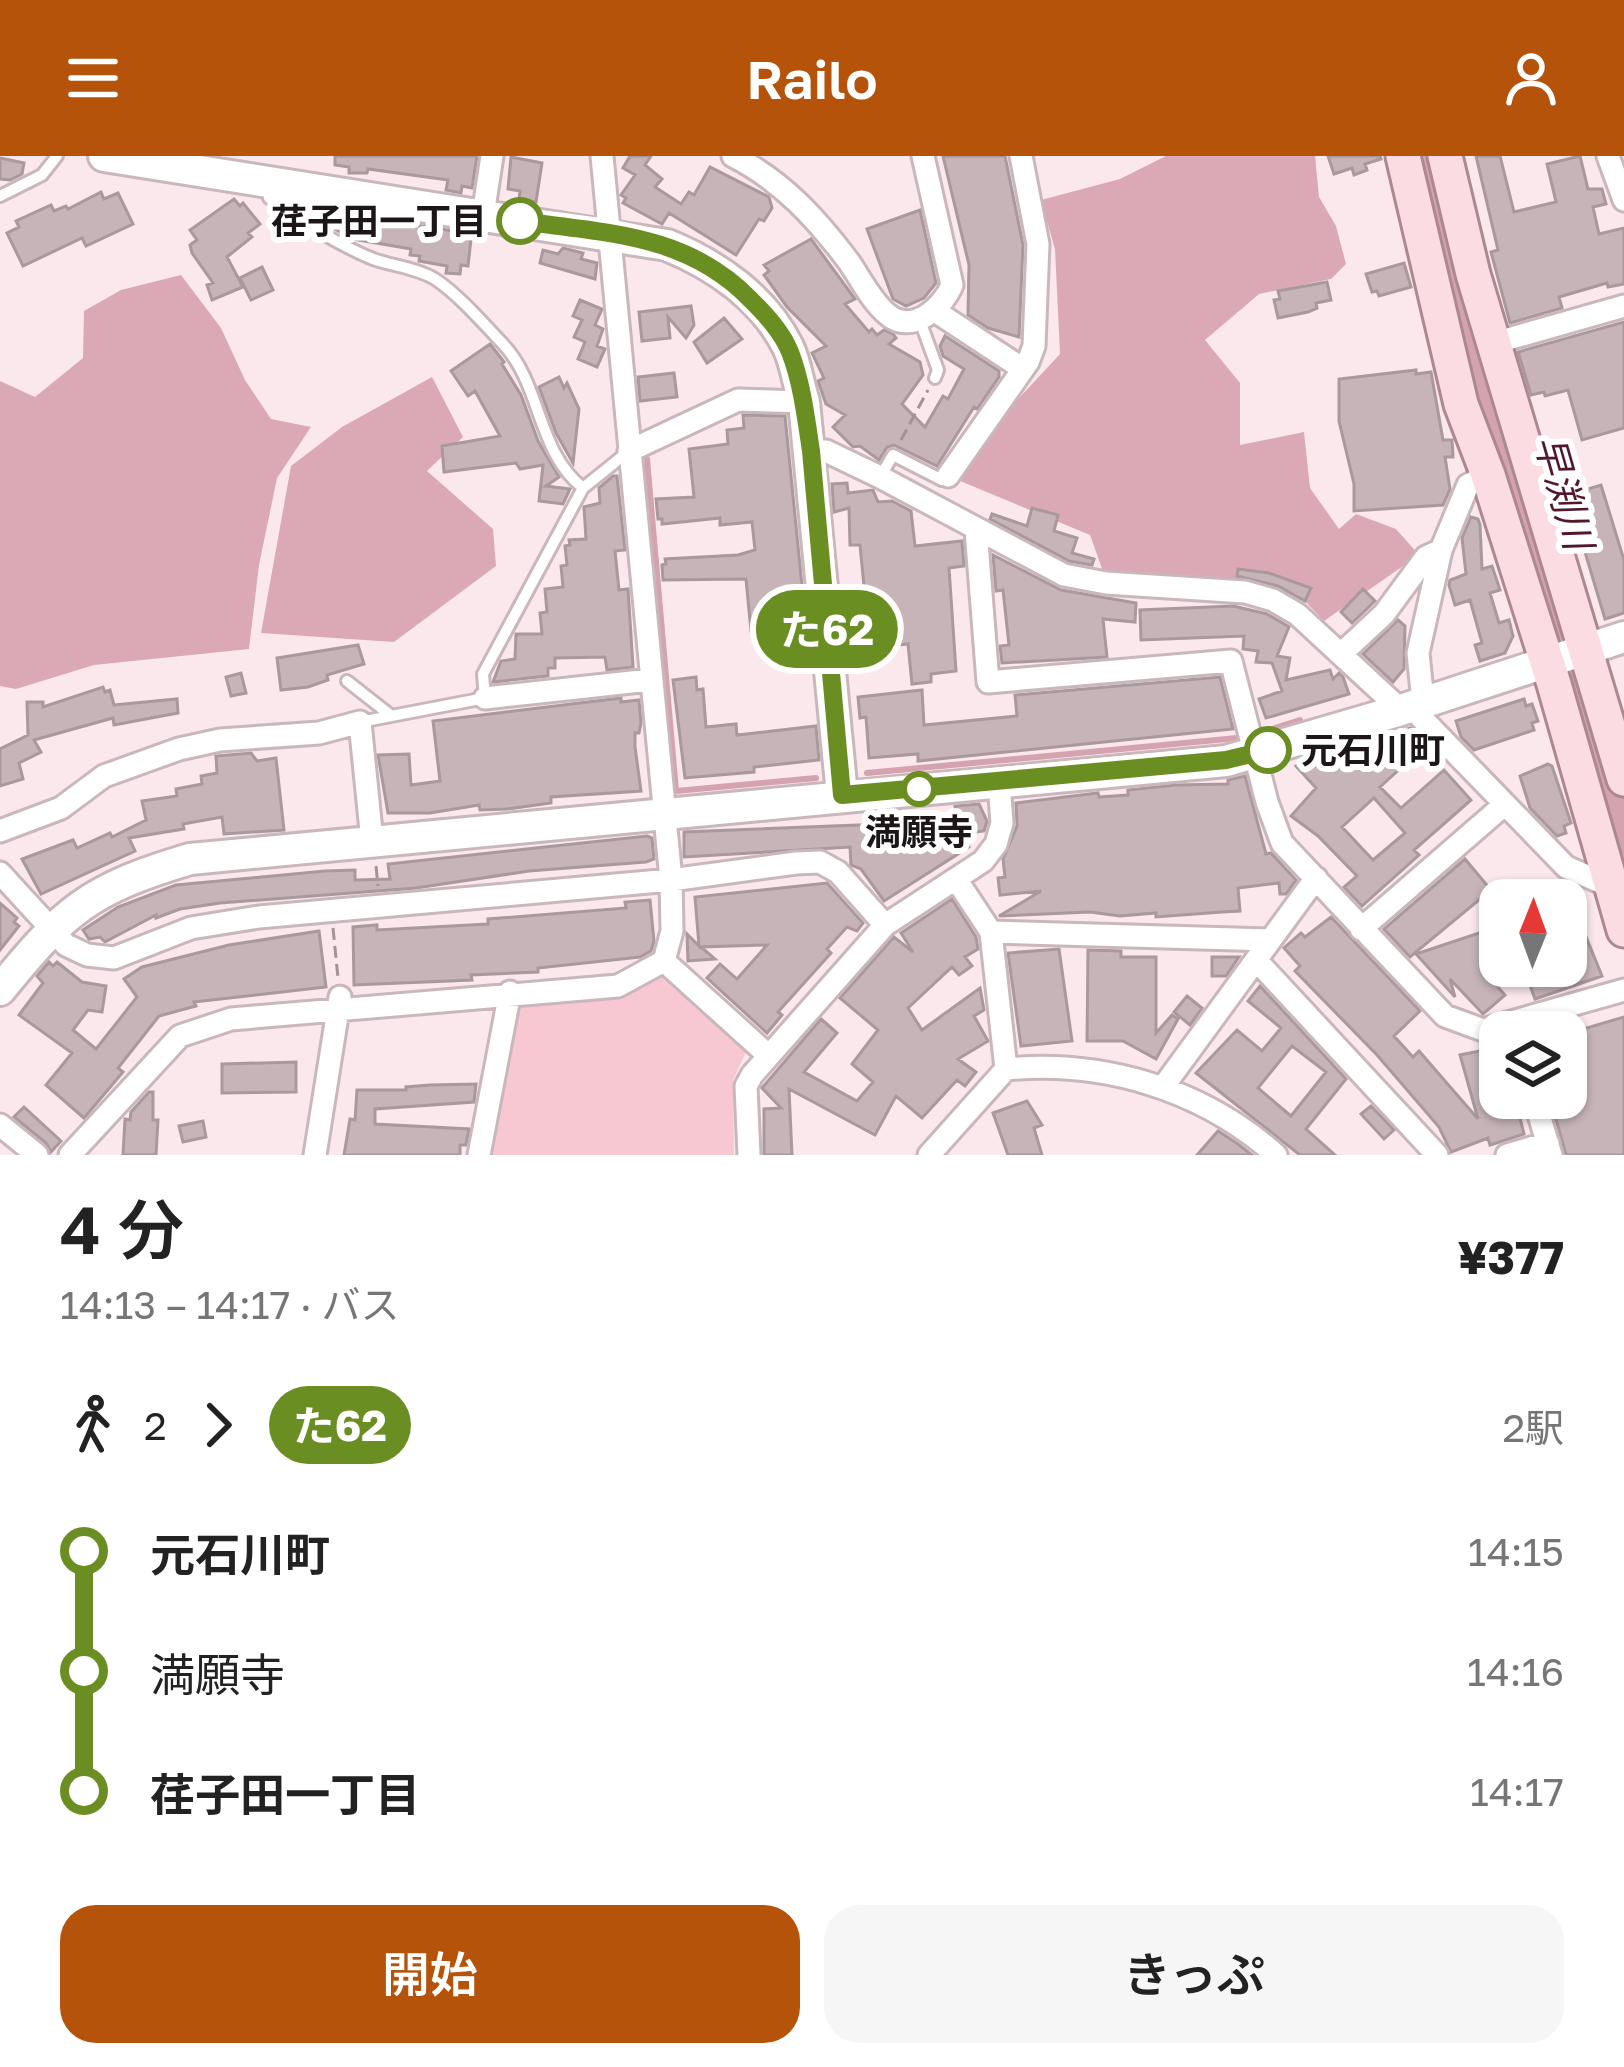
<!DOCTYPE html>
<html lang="ja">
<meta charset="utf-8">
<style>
:root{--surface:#fff;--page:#f6f6f6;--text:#222;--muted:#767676;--accent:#b45309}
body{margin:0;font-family:"Golos Text","Noto Sans JP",sans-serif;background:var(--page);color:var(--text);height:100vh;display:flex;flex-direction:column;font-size:45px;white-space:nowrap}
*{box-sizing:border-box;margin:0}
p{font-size:39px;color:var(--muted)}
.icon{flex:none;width:66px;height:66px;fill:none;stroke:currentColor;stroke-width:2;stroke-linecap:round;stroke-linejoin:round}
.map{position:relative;height:999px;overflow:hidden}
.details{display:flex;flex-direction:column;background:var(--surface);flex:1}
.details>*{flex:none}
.badge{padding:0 24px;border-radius:39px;font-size:42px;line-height:78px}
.needle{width:78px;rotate:1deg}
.controls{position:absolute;left:1479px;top:723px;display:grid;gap:24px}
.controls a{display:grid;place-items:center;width:108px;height:108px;border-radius:24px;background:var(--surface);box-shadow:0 3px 9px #0004;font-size:60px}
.map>.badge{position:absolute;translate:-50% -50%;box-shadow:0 0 0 6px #fff}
.legs{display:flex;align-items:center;gap:18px;height:132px;padding:0 60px;font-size:39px}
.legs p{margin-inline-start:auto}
.overview{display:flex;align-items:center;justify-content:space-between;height:204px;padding:0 60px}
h1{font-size:66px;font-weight:600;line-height:90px}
.cta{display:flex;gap:24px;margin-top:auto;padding:24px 60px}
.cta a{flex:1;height:138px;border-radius:36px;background:var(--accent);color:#fff;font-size:48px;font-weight:600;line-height:138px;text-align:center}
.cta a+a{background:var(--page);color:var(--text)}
ul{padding:0 60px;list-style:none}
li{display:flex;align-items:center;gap:42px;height:120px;font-size:45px}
li i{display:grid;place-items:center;width:18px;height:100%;margin:0 15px;background:currentColor}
li i::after{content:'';width:30px;height:30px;margin:-15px;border:9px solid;border-radius:50%;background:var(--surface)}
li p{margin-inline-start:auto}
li:first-child i{background:linear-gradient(#0000 50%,currentColor 0)}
li:last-child i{background:linear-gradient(currentColor 50%,#0000 0)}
header{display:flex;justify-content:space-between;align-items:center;height:156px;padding:0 60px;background:var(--accent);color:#fff;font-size:54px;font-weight:600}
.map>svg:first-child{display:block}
.green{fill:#f7c7d2}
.forest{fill:#dba9b5}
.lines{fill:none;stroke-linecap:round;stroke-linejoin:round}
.stream{stroke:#d5a3af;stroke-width:6}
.river{stroke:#d5a3af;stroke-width:33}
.building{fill:#c6b4b8;stroke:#a9989c;stroke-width:3;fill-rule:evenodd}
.lane-casing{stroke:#c9b7bb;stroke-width:16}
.street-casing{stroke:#c9b7bb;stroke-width:27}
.secondary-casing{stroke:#c9b7bb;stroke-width:36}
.primary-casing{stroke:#ac8890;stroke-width:39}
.path{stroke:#a19396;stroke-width:3;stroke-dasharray:12 6;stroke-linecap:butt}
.lane{stroke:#fff;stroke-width:10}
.street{stroke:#fff;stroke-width:21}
.secondary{stroke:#fff;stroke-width:30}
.primary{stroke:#fbdce3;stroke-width:33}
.line-1-casing{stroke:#fff;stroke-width:27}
.line-1{stroke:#6b8e23;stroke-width:18}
.stop-1-dot{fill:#fff;stroke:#6b8e23;stroke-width:6}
.labels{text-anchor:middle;stroke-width:12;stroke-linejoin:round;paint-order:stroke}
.stop-label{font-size:36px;font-weight:bold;fill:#1c1618;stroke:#fff;text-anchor:end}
.water-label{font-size:39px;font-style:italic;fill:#52172c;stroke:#fff}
</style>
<header><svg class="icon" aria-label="menu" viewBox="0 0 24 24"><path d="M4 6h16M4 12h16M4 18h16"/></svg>Railo<svg class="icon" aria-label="person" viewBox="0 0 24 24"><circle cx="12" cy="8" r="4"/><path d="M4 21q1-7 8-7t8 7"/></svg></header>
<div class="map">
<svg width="1624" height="999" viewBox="0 0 1624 999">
<rect width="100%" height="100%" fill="#fbe8ec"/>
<path class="green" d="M661 819 746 896 733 924 734 999H489L515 844 616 841Z"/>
<path class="forest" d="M1166 0H1315L1319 41 1336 70 1346 108 1331 123 1259 138 1205 184 1240 227V289L1304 276 1310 332 1339 373 1356 358 1396 373 1419 399 1324 465 1302 442 1237 424 1105 421 1090 379 953 322 981 283 1060 198 1055 93 1041 44 1120 23Z
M181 119 221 172 245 224 271 263 311 271 277 322 259 409 249 493 94 509 16 533 0 530V225L35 241 83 202 84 155 121 134Z
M432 221 463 281 427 315 493 373 496 410 394 486 261 477 291 310 342 271Z"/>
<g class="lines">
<path class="stream" d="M647 303 676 635 816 622
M1263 576 1300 564
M867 617 1237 582"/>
<path class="river" d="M1423 0 1459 142 1624 694"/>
</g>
<path class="building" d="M335 0H477L472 32 462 30 461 37 446 34 448 24 368 13 367 17H349V11L335 9Z
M630 0H651L645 9 662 23 655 31 681 48 689 36 694 39 710 11 769 41 772 52 764 65 759 63 736 99 669 57 662 68 623 47 626 42 621 39 635 19 623 12Z
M943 0H1005L1023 89 1019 181 988 172 968 159 969 109Z
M1328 0H1380L1381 3 1365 8 1367 14 1354 19 1352 12 1334 18Z
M1476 0H1500L1514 56 1556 46 1547 8 1580 0 1588 33H1602L1606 48 1593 51 1599 78 1624 72V128L1608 131 1607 127 1559 141 1562 152 1510 167 1491 96 1498 94Z
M511 1 542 7 536 46 519 43 520 35 508 33Z
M0 2 24 7 22 18 10 24 0 23Z
M101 36 104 43 118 37 133 68 86 90 82 82 23 110 7 77 19 71 16 65 51 49 54 55 66 50 68 53Z
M234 43 240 50 243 47 260 68 248 77 252 81 227 101 243 131 212 144 207 129 213 127 192 97 190 89 197 84 190 74Z
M920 54 936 127 924 142 906 150 893 143 867 73Z
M338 57 466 77 465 82 471 83 468 110 461 109 460 118 446 117 447 110 419 105 420 100 410 99 411 93 353 83 335 73Z
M811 83 855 143 845 148 869 176 872 173 877 179 884 174 893 178 896 182 889 188 920 206 923 219 902 248 925 271 943 240 948 243 964 213 943 200 940 190 945 180 999 215V221L977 253 974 251 937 310 894 289 887 291 879 304 860 290 853 291 833 271 845 259 826 248 818 225 824 222 812 197 826 190 787 151 764 119 769 115 764 109Z
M563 92 583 97 581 103 597 107 595 123 540 107 543 94 558 98Z
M1404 107 1411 131 1379 140 1377 135 1372 136 1366 118Z
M262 111 273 134 251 144 240 122Z
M1327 126 1331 144 1316 147 1317 152 1308 156 1278 162 1274 144 1280 143 1278 135Z
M580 144 602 153 595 169 603 173 597 190 605 193 597 211 578 203 585 186 574 181 582 164 573 160Z
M691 150 694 169 686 182 668 161 670 182 642 185 639 156Z
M724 162 742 183 707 207 694 186Z
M1624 166V272L1582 284 1568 234 1545 240 1544 236 1531 239 1518 196Z
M490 188 504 206 502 208 521 239 538 285 559 321 546 330 570 333 563 348 539 345 543 309 520 313 516 307 444 316 442 290 500 280 475 235 468 240 451 215Z
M1416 214V218L1431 216 1443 284H1452L1453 301H1445L1450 333 1443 349 1354 355V328L1339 265V223Z
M674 217 677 241 640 245 638 221Z
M559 221 564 232 567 227 579 253 573 307 556 277 539 231Z
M743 259 785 260 806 470 751 475 746 423 663 424 662 409 666 408 665 403 738 399 755 394 752 366 720 369V362L662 368V363H658L656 343 694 341 689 293 728 288 727 274 744 272Z
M613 320H617L625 394 615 395 619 434 628 433 633 511 607 514 605 501 555 502V512H548V520L493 526 501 505 515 503 516 478H542L540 457 547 456 545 433 563 431 561 410 567 409 565 390 570 389 569 384 586 383 584 351 600 347 599 332Z
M847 327 848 337 873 334 878 346 892 345 911 355 915 390 962 385 964 410 949 412 956 515 931 518V526L912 528 908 488 889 490 887 469 859 472 857 445H864L865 440 860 389H850L849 352 834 356 832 328Z
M1601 329 1624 404V457L1605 463 1568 339Z
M1032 352 1058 359 1054 375 1077 382 1072 397 1094 403 1092 409 1069 405 990 363 992 358 1027 370Z
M1471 361 1478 363 1480 369 1482 413 1492 410 1500 434 1490 437 1499 467 1509 464 1513 480 1505 497 1480 505 1475 489 1482 487 1470 444 1455 449 1449 429 1450 424 1466 418 1462 382Z
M993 399 1061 434 1136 447 1135 466 1103 463 1107 501 1002 507 1000 490 1009 489 1003 434 996 435Z
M1238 413 1269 417 1311 432 1305 445 1278 430 1237 420Z
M1363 433 1375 445 1352 467 1341 456Z
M1233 450 1267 458 1289 471 1277 500 1290 502 1286 524 1330 514 1333 523 1339 517 1343 521 1349 538 1266 562 1259 543 1282 535 1272 507 1256 506 1258 495 1243 493 1244 480 1141 484 1140 454Z
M1398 464 1405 470 1404 513 1393 526 1363 498Z
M358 489 364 508 327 519 328 524 308 531 281 534 277 502Z
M241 517 246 537 231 540 226 521Z
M696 521 697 534 703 533 706 571 736 568 737 579 816 570 819 604 754 611V616L685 622 673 524Z
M1220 521 1233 573 918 605V598L869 602 866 561 860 562 858 541 922 534 924 569 1017 560 1015 539Z
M103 531 105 536 110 534 114 549 177 543 178 557 114 569 113 562 34 584 41 596 19 607 23 623 0 630V593L28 579 27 546H43V551Z
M621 542V546L639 544 641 567 639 577H635V591L641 635 551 641V647L507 653 480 654 479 649 430 657H388L378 599 409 598 411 629 440 625 433 565Z
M1524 543 1526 550 1532 548 1538 565 1532 567 1534 574 1474 594 1461 581 1456 565Z
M1411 572 1426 589 1380 631 1401 652 1444 614 1471 644 1414 694 1419 699 1362 750 1344 731 1357 720 1318 680 1291 660 1316 632 1296 610 1312 600 1327 611 1351 589 1362 586 1378 604 1399 586 1391 577ZM1374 642 1405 677 1373 704 1342 671Z
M251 597 257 605 276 602 284 674 224 678 222 661 183 668 184 673 129 682 135 695 41 738 22 703 73 684 77 692 110 677 112 681 146 664 142 645 177 640 176 633 202 628 201 620 217 617 216 600Z
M1548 608 1552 610 1571 667 1564 670 1566 677 1557 680 1530 652 1520 620Z
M1245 620 1266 698 1271 697 1296 724 1286 738H1280L1279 727 1238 732 1240 755 1222 756 1156 761V757L1120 760 1090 756 999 760 1041 735 1000 739 998 722 1005 721 1003 703 1017 670 1016 647 1098 637 1099 641 1128 639V634L1176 629 1228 628V624Z
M979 648 987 665 984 675 961 678 969 691 884 745 861 713 851 709 850 691 684 701V676L883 668 882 662 956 660 955 650Z
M647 680 652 682 654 703 646 706 529 715 416 732 220 747 180 753 156 762V759L105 786 100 781 89 783 83 774 118 751 176 729 325 715 355 714V724L390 723 388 708Z
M1465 703 1491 734 1410 801 1384 773Z
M827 727 863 767 857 775 847 771 827 793 831 797 778 856 782 859 767 877 707 822 720 808 737 823 767 789 701 791 715 803 688 805 687 778 699 790 695 741Z
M1568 736 1602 820 1535 843 1523 810H1566Z
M952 743 976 781 978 793 965 801 972 810 959 819 952 811 908 852 922 874 980 832 984 854 974 860 988 885 958 903 976 916 965 930 957 924 922 962 896 940 875 979 789 933 792 999H764V953L781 952 762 932 821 863 837 877 804 916 857 945 873 926 852 908 878 874 840 842 894 781 913 796 901 777Z
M650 744 654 785 651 795 640 801 538 812V816L471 819 472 824 354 829 353 771 377 769V774L488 768V763L626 752 625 746Z
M0 747 17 762 14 766 19 770 0 794Z
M1331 761 1420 855 1394 880 1413 901 1419 895 1478 963 1460 899 1500 891V942H1515L1524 978 1490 989 1488 982 1451 996 1439 971 1377 899 1295 815 1300 810 1284 792 1301 777 1305 781Z
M1500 770V810L1488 820 1505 839 1483 858 1450 823 1455 841 1416 798Z
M319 775 326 831 194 846 196 850 159 860 118 912 123 916 84 962 46 929 72 897 19 859 43 827 37 820 49 806 53 810 57 806 82 826 106 830 102 856 88 854 73 874 96 893 137 841 124 823 142 811 229 789Z
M1059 793 1072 885 1021 890 1008 797Z
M1088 794 1121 795V801H1156V877L1172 859 1178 863 1156 903 1123 885H1087Z
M1212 801H1239L1226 820H1212Z
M1260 830 1346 923 1306 973 1335 999H1300L1196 917 1237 874 1262 895 1281 872 1248 845ZM1292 890 1326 916 1291 960 1258 932Z
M1187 840 1202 852 1190 869 1174 856Z
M1624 861V999H1566L1550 942H1566V878Z
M296 906V936L222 937V908Z
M476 928 474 946 375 953V968L469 973 466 989H460V999H344L350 963 355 964 357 934H406V931L430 929Z
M149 936H153V964H158L156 999H123L125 963 130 964 131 956Z
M1027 945 1042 969 1034 972 1042 999H1008L993 957Z
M1371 950 1394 974 1384 983 1361 958Z
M24 951 61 985 51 996 46 987 14 961Z
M203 965 206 981 183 986 179 970Z
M1218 975 1238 988 1252 999H1197Z"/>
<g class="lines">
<g class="lane-casing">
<path id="lane" d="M267 29 269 42C301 65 336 88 373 103 393 110 417 112 435 123 460 140 482 166 502 187 542 228 536 295 583 332
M0 40 42 19 57 0
M919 162 938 214 935 222
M880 321 893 299 942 324 947 320
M347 525 389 558
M360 566 485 542 483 518 583 332 629 295"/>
</g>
<g class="street-casing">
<path id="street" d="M733 0C782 25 816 62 849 106 860 122 872 146 887 158 912 180 943 151 952 129L923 0
M1608 0 1624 44
M483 59 492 0
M935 155 1023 213
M1494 187 1624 150
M629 295 738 244 804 246
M811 295H826L880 321 1064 419 1106 427 1245 436 1273 444 1297 458 1401 554
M948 320 1028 206 1034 190 1038 88 1021 0
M976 374 988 526 1231 505 1267 646 1282 687 1445 860 1483 874 1624 834
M1341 498 1384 458 1426 401 1441 394
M485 542 650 524
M1423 546 1418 497 1441 394 1468 329 1488 319
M1410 550 1566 711 1612 731
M0 675 61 652 104 620 179 593 220 584 319 577 360 566 372 685
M0 717 66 789 87 799 114 802 191 772 259 761 671 724 796 707 820 706 838 716 885 769
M956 723 991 776 1006 913
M1361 773 1504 649
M991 776 1270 784
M664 805 769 900
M1257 805 1437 999
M1163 931 1316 722
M1534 942 1551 999
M0 969 37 999
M70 999 180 880 231 863 618 830 664 805 672 775 671 724 602 0
M315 999 340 841
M479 999 510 836
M749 999 746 930 752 919 885 769 983 705 996 688 1002 667 999 627
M929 999 1006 913C1104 904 1202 933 1276 999
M1507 999 1548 987"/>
</g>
<g class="secondary-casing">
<path id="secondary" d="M104 0 667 89C716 109 764 142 788 191 796 207 798 228 804 246L842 639
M0 834C65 754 89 733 190 703L1226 605 1401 554 1624 481"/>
</g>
<g class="primary-casing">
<path id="primary" d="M1403 0 1461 248 1488 319 1554 528 1624 774
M1445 0 1473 118 1624 623"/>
</g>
<path class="path" d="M901 284 928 234
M376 710 378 730
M333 772 338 822"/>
<use href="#lane" class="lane"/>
<use href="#street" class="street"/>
<use href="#secondary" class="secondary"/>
<use href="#primary" class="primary"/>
</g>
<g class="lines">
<g class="line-1-casing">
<path id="line-1" d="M520 65C606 77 688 78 751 144 766 159 782 176 790 196 802 227 806 262 811 295L842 639 1226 604 1268 594"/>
</g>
<use href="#line-1" class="line-1"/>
</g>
<g class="stop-1-dot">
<circle cx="520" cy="65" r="21"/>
<circle cx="1268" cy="594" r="21"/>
<circle cx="919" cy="633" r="15"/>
</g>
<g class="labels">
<g class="stop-label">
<text x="487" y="78">荏子田一丁目</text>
<text x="1301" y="607" text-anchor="start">元石川町</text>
<text x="919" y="689" text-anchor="middle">満願寺</text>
</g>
<g class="water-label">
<text transform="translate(1564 336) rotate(74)" y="14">早渕川</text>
</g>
</g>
</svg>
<div class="controls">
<a><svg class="needle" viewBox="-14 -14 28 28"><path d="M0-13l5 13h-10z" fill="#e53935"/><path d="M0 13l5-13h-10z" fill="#767676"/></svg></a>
<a><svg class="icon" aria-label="layers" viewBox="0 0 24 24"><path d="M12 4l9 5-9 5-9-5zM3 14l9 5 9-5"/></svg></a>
</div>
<b class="badge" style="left:827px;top:473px;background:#6b8e23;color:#fff">た62</b>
</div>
<section class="details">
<div class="overview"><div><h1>4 分</h1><p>14:13 – 14:17 · バス</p></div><b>¥377</b></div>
<div class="legs"><svg class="icon" aria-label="walk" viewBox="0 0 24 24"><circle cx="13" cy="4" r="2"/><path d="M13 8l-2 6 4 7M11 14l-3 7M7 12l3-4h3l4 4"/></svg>2<svg class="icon" aria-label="forward" viewBox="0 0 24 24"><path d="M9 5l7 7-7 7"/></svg><b class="badge" style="background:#6b8e23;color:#fff">た62</b><p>2駅</p></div>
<ul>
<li><i style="color:#6b8e23"></i><b>元石川町</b><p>14:15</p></li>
<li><i style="color:#6b8e23"></i><span>満願寺</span><p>14:16</p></li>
<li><i style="color:#6b8e23"></i><b>荏子田一丁目</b><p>14:17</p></li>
</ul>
<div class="cta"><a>開始</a><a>きっぷ</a></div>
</section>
